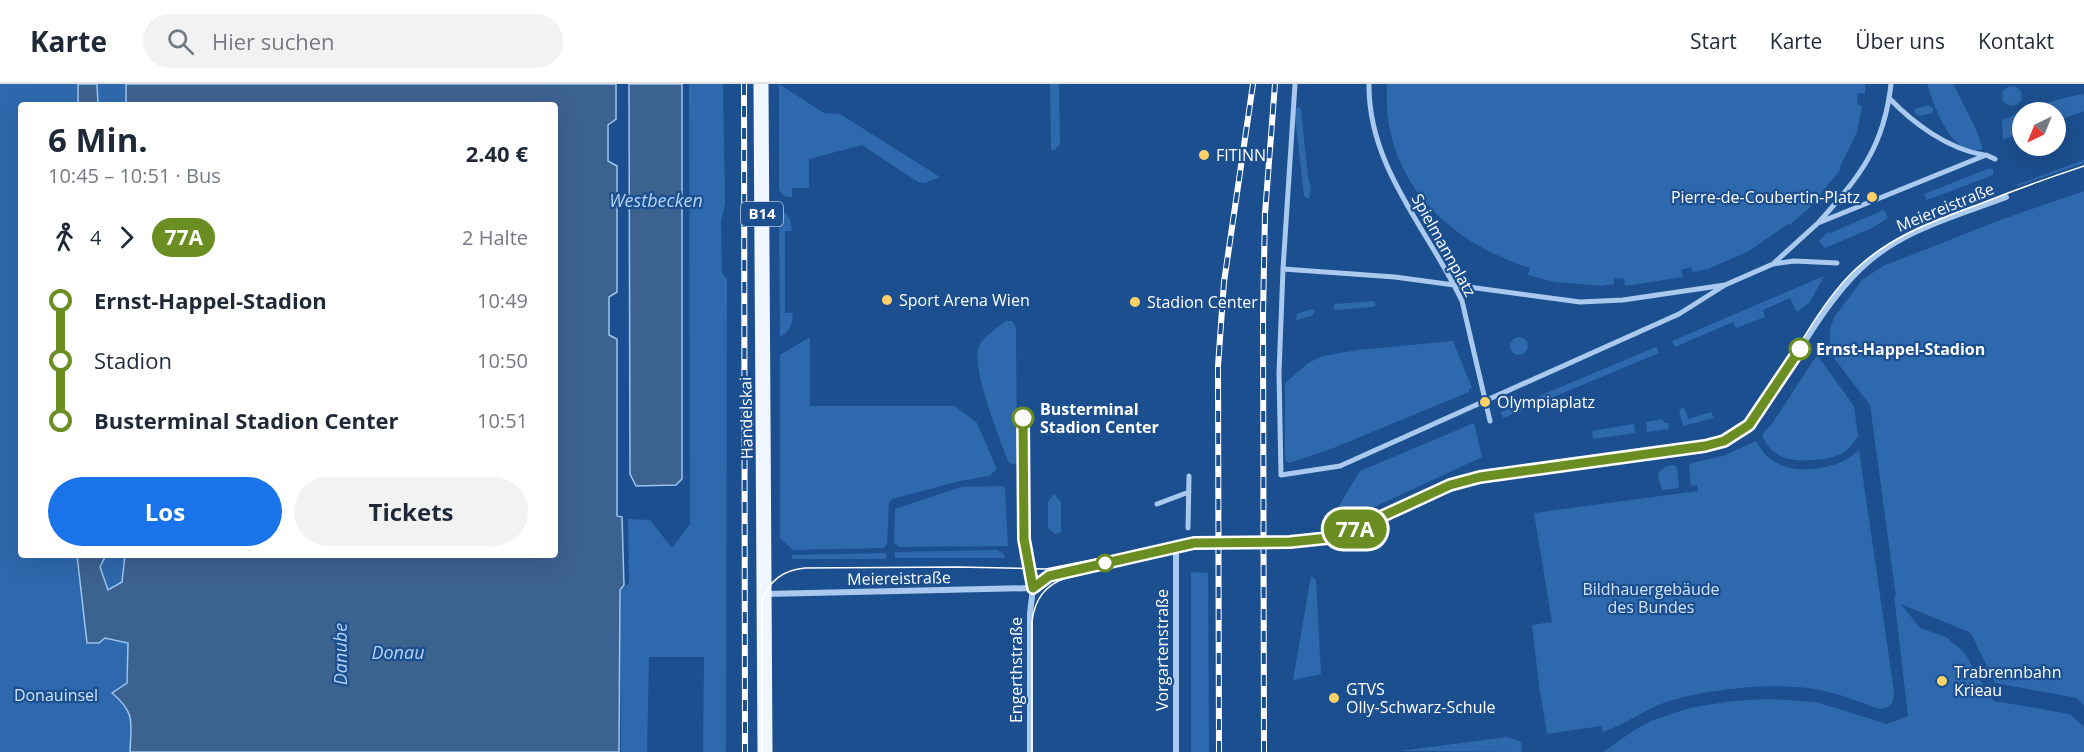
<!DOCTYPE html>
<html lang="de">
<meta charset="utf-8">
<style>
:root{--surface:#fff;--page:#f2f2f3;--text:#1f2937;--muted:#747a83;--line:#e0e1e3;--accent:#1a73e8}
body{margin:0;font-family:"Open Sans",sans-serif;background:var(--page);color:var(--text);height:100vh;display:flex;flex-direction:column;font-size:22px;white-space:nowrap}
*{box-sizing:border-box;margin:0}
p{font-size:20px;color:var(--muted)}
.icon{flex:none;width:33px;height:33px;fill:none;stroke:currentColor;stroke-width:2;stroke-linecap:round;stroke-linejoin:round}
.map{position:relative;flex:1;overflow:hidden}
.drawer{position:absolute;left:18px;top:18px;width:540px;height:456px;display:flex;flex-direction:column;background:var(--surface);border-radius:6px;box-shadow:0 6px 24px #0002}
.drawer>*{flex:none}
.badge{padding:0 12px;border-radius:20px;font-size:21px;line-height:39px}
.needle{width:39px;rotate:223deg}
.tools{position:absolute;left:2012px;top:18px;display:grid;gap:12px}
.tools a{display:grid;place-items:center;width:54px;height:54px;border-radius:50%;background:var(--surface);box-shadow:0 6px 24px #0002;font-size:30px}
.map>.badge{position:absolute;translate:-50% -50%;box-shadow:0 0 0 3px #fff}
.legs{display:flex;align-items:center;gap:9px;height:66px;padding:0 30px;font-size:20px}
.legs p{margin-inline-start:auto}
.overview{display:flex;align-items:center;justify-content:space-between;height:102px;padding:0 30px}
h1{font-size:33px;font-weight:700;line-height:45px}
.button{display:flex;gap:12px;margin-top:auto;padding:12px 30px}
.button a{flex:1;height:69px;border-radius:36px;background:var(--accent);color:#fff;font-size:24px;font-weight:700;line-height:69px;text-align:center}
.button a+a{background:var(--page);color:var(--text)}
ul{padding:0 30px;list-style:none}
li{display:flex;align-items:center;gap:21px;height:60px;font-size:22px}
li i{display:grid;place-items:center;width:9px;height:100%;margin:0 8px;background:currentColor}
li i::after{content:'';width:15px;height:15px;margin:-8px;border:4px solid;border-radius:50%;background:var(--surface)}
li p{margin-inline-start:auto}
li:first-child i{background:linear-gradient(#0000 50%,currentColor 0)}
li:last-child i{background:linear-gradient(currentColor 50%,#0000 0)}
header{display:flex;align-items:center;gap:36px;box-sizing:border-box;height:84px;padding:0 30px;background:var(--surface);border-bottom:2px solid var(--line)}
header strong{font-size:28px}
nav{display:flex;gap:33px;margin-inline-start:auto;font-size:21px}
.search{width:420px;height:54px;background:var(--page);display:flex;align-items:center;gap:15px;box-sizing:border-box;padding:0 21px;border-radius:33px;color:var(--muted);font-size:22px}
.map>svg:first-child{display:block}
.green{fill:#2e69ad}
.water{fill:#3c6290;stroke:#9cc4f0;stroke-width:1.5}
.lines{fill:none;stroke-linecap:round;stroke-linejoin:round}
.pedestrian{stroke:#a9c9ee;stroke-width:5}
.minor{stroke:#a9c9ee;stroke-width:6}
.primary{stroke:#f0f6ff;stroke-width:15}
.tram{stroke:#fff;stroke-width:1.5}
.rail-casing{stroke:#fff;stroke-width:6}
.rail{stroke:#1b4f8f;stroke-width:4;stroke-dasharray:11;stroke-linecap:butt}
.line-1-casing{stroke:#fff;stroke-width:14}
.line-1{stroke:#6b8e23;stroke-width:9}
.poi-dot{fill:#ffd166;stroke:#1b4f8f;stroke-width:2}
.stop-1-dot{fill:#fff;stroke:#6b8e23;stroke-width:3}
.labels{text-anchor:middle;stroke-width:4.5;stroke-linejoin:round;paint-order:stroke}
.shield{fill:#1b4f8f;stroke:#bbcadd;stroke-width:1.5}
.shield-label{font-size:15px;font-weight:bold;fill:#fff}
.poi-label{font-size:16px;fill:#fff;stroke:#1b4f8f;text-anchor:start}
.street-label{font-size:16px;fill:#fff;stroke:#1b4f8f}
.stop-label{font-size:16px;font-weight:bold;fill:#fff;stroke:#1b4f8f;text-anchor:start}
.park-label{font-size:16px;fill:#cfe3fa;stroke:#1b4f8f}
.water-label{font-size:18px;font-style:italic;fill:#b5d3f5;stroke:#1b4f8f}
</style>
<header>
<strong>Karte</strong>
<div class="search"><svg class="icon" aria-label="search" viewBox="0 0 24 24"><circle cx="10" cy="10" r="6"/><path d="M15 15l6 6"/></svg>Hier suchen</div>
<nav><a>Start</a><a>Karte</a><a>Über uns</a><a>Kontakt</a></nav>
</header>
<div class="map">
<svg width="2084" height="668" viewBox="0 0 2084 668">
<rect width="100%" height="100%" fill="#1b4f8f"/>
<path class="green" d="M0 0H78V21H21V471H77L87 559 105 554 128 559 125 620 131 633 130 668H0Z
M97 0H126V21H98Z
M689 0H723L725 120 721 137 722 189 727 195 726 668H703L704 573H649L647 668H621L620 506 629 499 628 435 650 436 672 464 690 440Z
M779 0 824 29 840 30 940 93 925 99 918 98 862 61 809 75V104H792V113L784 112 779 106Z
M1050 0H1059L1060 60 1055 66H1051Z
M1387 0H1865V10L1858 9 1857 20 1862 22 1857 48 1840 83 1841 85 1809 124 1790 141 1788 140 1749 167 1706 186 1704 185 1693 189 1691 183 1681 186 1683 193 1625 202 1624 194 1614 195V200L1601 202 1554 198 1528 191 1530 184C1446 157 1381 94 1387 0Z
M1927 0H1953L1975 43 1983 65C1951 75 1935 23 1927 0Z
M2002 12a10 10 0 1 1 20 0a10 10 0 1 1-20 0Z
M2084 10V27L2055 38V28H2022V49L2003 56 2002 36C2028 26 2055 14 2084 10Z
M1929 21 1933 25V29L1919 32 1915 30V25Z
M1297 23H1300L1301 26 1308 93 1311 105 1309 115 1304 112 1295 32V26Z
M2084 76V79L2018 102 2016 101Z
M1990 84 1993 86V91L1927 116 1924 110Z
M2084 107V622L2077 614 1995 599 1971 549 1901 520 1920 544 1946 553 1964 568 1989 611 1994 617 2070 630 2084 643V668H1603L1636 645 1653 636 1690 624 1732 617 1769 615 1816 618 1887 640 1908 632 1894 512 1896 513 1870 321 1830 269V244L1835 232 1862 196 1883 182 2003 135Z
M779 121 790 135 792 147H785V229H793C792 241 790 247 780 253Z
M1884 126 1888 134 1872 144 1825 164 1819 157 1828 148 1830 149Z
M1824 192 1810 218 1797 228 1790 214 1763 226 1765 233 1736 244 1733 238 1675 263 1672 257Z
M1374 217 1376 221 1373 223 1335 226 1333 223 1335 220Z
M1312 225 1315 227 1312 232 1296 236 1297 230Z
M1006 237H1012L1016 244 1017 381 1009 379C1001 358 970 282 979 262 983 253 998 243 1006 237Z
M810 253V322H955L977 339 997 385 989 392 960 397 892 415 889 418 887 460 884 464 793 466 780 454V271Z
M1510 262a9 9 0 1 1 18 0a9 9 0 1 1-18 0Z
M1453 257 1472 304 1469 305V308L1331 365 1290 379 1286 378 1285 371V299L1308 279 1323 272 1358 266Z
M1656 263 1659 269 1503 334 1501 328Z
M1817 271 1854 322 1858 352C1847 372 1832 375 1811 376 1789 378 1771 373 1762 351L1773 338Z
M1684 323 1688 335 1711 328 1714 334 1683 342 1679 326Z
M1663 335 1664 339H1668L1669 345 1647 348 1646 338Z
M1474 339 1482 373 1355 432 1338 438 1337 425 1360 387Z
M1634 340 1635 349 1593 355 1592 347Z
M1756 357C1761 365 1766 373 1775 378 1798 392 1840 385 1859 366L1894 608C1894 618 1891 624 1880 625 1858 618 1837 608 1814 605 1774 598 1708 605 1669 617 1646 625 1626 640 1603 648L1601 642 1547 650 1539 601 1532 541 1552 538 1534 429 1698 407 1697 401 1691 402 1689 382 1691 379 1723 372Z
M1673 381 1677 383 1679 404 1663 406 1658 395 1659 388 1665 383Z
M961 403 1001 402 1005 404 1008 462 899 463 894 459 895 425Z
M1054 410 1061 418V448L1055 450 1048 444V418Z
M997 466 1003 469 1005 474H895V468Z
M886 469V475H792V471Z
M106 471H125L122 498 108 506 100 483Z
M1191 488 1208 489 1209 668H1191Z
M1311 492 1316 496 1321 590 1293 596Z
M1507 653 1521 658 1522 668 1400 667Z"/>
<path class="water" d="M78 0H97L98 21H78Z
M126 0H616V35L608 41V77L617 82V208L609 213V251L617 255V432L622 433 624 501 620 506 619 668H130C131 639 136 629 112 609L127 599 128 559 105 554 99 559H87L77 471H106L100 483 108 506 122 498 125 471H555V21H126Z
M629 0H682V395L676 401 636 402 630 390Z"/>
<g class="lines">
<path class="pedestrian" d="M1369 0C1368 83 1428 145 1462 217L1490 337
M1889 14C1914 40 1948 65 1984 71
M1819 138C1860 92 1884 63 1891 0
M1774 179 1818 139 1986 71 1995 75
M1283 185 1295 0
M1725 201 1679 230 1340 382 1281 391 1279 289 1283 185 1395 193 1580 218 1623 216 1725 201 1773 180 1794 177 1837 179
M1157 420 1189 408
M1188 444 1189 392"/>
<path class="minor" d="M1176 463V668
M1033 504 1049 492 1194 460 1290 458 1328 454 1361 442 1450 401 1480 393 1705 362C1717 359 1729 356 1739 349 1756 337 1767 316 1778 299 1804 260 1827 217 1860 185 1900 146 1956 132 2006 113
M765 510 1033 504
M1030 668V529L1033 504"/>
<path class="primary" d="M761 0 765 668"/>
<path class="tram" d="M762 668V519C768 497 782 486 805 484L958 483 1046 485 1176 459 1311 454 1352 443 1439 403 1471 392 1702 360C1723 355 1740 346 1755 329 1787 287 1809 237 1844 197 1880 157 1927 139 1977 121 2012 107 2048 94 2084 82
M1032 668V537C1035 515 1045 501 1066 494L1194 464"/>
<g class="rail-casing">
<path id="rail" d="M744 0 745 668
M1219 668 1218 282 1224 198 1253 0
M1264 668 1263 231 1265 130 1275 0"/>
</g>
<use href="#rail" class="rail"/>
</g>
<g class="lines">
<g class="line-1-casing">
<path id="line-1" d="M1023 334 1024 455 1033 504 1049 492 1194 459 1290 458 1328 454 1361 442 1450 401 1480 393 1705 362 1724 357 1749 341 1800 265"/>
</g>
<use href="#line-1" class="line-1"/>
</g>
<g class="poi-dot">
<circle cx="1204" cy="71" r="6"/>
<circle cx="1872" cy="113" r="6"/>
<circle cx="887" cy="216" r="6"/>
<circle cx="1135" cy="218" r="6"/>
<circle cx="1485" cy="318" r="6"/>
<circle cx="1942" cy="597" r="6"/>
<circle cx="1334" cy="614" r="6"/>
</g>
<g class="stop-1-dot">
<circle cx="1800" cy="265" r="10"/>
<circle cx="1023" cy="334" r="10"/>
<circle cx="1105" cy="479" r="8"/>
</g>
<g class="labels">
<rect class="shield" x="741" y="118" width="42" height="24" rx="4.5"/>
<g class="shield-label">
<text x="762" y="135">B14</text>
</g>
<g class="poi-label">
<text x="1216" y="77">FITINN</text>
<text x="1860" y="119" text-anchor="end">Pierre-de-Coubertin-Platz</text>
<text x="899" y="222">Sport Arena Wien</text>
<text x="1147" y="224">Stadion Center</text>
<text x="1497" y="324">Olympiaplatz</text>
<text x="1954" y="594">Trabrennbahn<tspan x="1954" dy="18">Krieau</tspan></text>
<text x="1346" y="611">GTVS<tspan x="1346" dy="18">Olly-Schwarz-Schule</tspan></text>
</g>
<g class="street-label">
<text transform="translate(1945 123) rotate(-22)" y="6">Meiereistraße</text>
<text transform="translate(1444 161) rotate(61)" y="6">Spielmannplatz</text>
<text transform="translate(746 334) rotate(-91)" y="6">Handelskai</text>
<text transform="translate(899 494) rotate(-1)" y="6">Meiereistraße</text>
<text transform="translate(1162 566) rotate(-90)" y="6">Vorgartenstraße</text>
<text transform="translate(1016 586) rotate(-90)" y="6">Engerthstraße</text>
</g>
<g class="stop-label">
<text x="1816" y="271">Ernst-Happel-Stadion</text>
<text x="1040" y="331">Busterminal<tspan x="1040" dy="18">Stadion Center</tspan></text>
</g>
<g class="park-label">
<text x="1651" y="511">Bildhauergebäude<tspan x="1651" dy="18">des Bundes</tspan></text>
<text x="56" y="617">Donauinsel</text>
</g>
<g class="water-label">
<text x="656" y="123">Westbecken</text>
<text x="398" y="575">Donau</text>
<text transform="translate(341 570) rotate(-90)" y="6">Danube</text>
</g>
</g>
</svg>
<div class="tools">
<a><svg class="needle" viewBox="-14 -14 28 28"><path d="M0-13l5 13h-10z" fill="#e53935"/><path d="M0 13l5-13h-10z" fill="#747a83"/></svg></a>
</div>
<b class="badge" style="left:1355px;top:445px;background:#6b8e23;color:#fff">77A</b>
<section class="drawer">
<div class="overview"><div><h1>6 Min.</h1><p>10:45 – 10:51 · Bus</p></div><b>2.40 €</b></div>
<div class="legs"><svg class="icon" aria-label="walk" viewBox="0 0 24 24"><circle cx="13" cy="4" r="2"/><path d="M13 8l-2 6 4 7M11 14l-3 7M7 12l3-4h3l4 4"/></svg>4<svg class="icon" aria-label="forward" viewBox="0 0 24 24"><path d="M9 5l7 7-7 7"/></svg><b class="badge" style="background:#6b8e23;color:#fff">77A</b><p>2 Halte</p></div>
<ul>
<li><i style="color:#6b8e23"></i><b>Ernst-Happel-Stadion</b><p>10:49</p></li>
<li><i style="color:#6b8e23"></i><span>Stadion</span><p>10:50</p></li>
<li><i style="color:#6b8e23"></i><b>Busterminal Stadion Center</b><p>10:51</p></li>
</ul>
<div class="button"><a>Los</a><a>Tickets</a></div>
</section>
</div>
